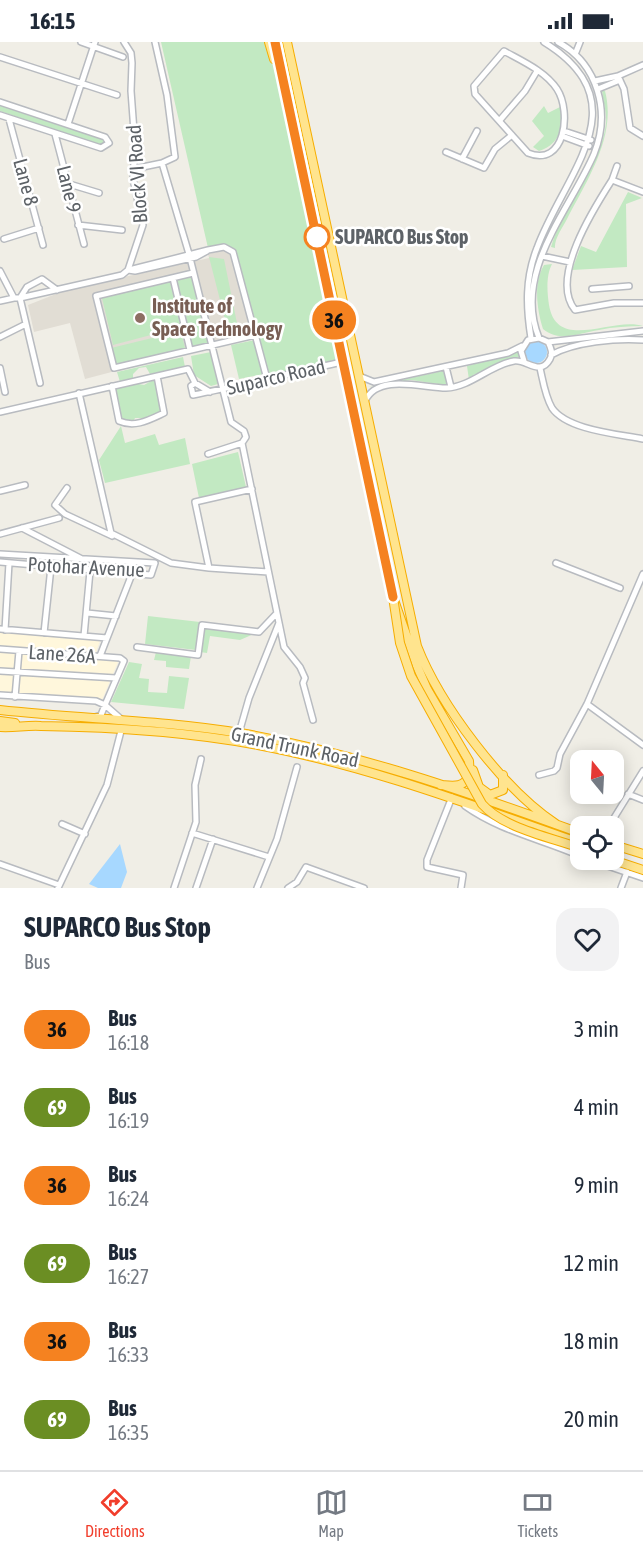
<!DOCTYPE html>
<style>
:root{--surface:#fff;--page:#f2f2f3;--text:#1f2937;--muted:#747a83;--line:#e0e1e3;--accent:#f13d2b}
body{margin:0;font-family:"Asap Condensed",sans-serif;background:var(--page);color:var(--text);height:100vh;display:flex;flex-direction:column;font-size:22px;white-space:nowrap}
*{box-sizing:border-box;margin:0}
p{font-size:20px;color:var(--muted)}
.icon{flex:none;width:33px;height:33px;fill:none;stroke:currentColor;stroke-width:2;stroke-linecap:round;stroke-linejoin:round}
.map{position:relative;height:846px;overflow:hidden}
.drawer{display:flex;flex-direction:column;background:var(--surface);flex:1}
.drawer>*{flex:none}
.badge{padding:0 12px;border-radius:20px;font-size:21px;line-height:39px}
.needle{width:39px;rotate:342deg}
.controls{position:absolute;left:570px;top:708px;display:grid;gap:12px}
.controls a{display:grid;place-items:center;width:54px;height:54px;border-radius:12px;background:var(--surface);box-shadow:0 3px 15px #0003;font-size:30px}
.map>.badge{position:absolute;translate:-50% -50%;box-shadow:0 0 0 3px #fff}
.round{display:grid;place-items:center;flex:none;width:63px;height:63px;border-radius:18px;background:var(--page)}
.overview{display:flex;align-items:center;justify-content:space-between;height:102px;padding:0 24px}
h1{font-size:28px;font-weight:700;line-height:45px}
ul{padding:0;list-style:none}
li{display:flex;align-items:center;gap:18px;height:78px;padding:0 24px}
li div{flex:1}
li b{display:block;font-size:22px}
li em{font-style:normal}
li .badge{min-width:66px;font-weight:700;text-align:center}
.status{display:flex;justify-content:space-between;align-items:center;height:42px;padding:0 30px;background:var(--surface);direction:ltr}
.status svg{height:16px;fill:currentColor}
.dock{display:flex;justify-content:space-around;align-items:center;height:84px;border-top:2px solid var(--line);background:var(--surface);font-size:16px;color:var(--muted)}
.dock a{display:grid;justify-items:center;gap:3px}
.dock .active{color:var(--accent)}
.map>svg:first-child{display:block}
.commercial{fill:#fff7dc}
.education{fill:#e1ddd4}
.green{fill:#c2e9c2}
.water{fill:#a7d8ff}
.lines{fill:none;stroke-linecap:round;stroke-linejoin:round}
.minor-casing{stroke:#b8bbc0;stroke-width:8}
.highway-casing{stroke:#f6ad00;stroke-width:10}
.minor{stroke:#fff;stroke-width:5}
.highway{stroke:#ffe48e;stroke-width:8}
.highway-bridge-casing{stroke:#f6ad00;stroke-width:10;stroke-linecap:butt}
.highway-bridge{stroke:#ffe48e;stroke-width:8}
.line-casing{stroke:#fff;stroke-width:14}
.line{stroke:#f58220;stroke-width:9}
.stop-dot{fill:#fff;stroke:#f58220;stroke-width:3}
.education-dot{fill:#8d6e63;stroke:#fff;stroke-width:2}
.labels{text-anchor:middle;stroke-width:5;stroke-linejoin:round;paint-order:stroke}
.street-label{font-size:20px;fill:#5d6267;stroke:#fff}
.stop-label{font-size:20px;font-weight:bold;fill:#5d6267;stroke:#fff;text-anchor:start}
.education-label{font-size:20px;font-weight:bold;fill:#785e54;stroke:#fff;text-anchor:start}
</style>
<div class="status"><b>16:15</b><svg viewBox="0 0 49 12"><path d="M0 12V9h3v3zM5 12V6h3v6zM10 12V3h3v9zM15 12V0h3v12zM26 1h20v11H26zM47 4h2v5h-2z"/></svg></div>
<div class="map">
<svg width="643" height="846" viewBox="0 0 643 846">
<rect width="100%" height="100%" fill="#f0eee6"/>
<path class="commercial" d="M0 590 100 599 96 610 118 620 102 658 0 650Z"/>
<path class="education" d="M227 208 230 210 242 247 252 293 85 337 70 281 34 290 28 263 66 248 209 216 208 212Z"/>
<path class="green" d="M161 0H270L341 316 267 337 234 207 208 206Z
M602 48 605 49C617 94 587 138 567 177 563 185 554 197 555 206L551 205C563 164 602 122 606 81 607 71 603 59 602 48Z
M0 62 102 96 104 100 101 104 0 69Z
M544 64 548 71 562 64C562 85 562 101 539 109L533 105 544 94 532 79Z
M628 150 642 156 626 162 627 225 572 228 581 204 596 210Z
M209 215 224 217 240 296 230 297Z
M552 222C546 233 547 250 549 263 557 311 613 274 643 284 629 284 613 285 599 288 579 291 561 301 543 287 537 268 533 241 544 223Z
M193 234 208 302 193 306 176 237Z
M170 240 181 285 113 303 102 256Z
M181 289 185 306 115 323 111 306Z
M255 298 263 332 239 337 231 303Z
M211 310 218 342 211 344 194 333 191 314Z
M518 310 519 315 473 333 474 336 469 338 467 324Z
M183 315 185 325 150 332 146 325 139 326 133 332V338L120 340 117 330Z
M443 329 448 342 445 343 411 338 367 345Z
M155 337 162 368 144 378 141 376H135L133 380 122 378 115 346 134 341 144 343Z
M121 384 125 401 155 392 159 403 185 396 190 422 105 441 99 418Z
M238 410 246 445 199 456 192 422Z
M148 574 200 580 196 608 145 602Z
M203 585 256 591 240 598 210 594 207 611 200 610Z
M156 610 191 614 189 627 166 625V619L154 618Z
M129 620 142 622 139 636 149 637 148 650 167 651 169 634 189 636 184 667 111 660Z"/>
<path class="water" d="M525 310a11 11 0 1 1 22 0a11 11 0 1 1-22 0Z
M120 802 127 830 121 846H98L89 842Z"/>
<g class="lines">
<g class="minor-casing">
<path id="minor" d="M81 0 123 15
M124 0 131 11 132 21 131 49 135 103 133 137 143 183 128 228
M155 0 167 53 175 115 162 121 189 212
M504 9C522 19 545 29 557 47 572 70 565 126 528 111L475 52 474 44Z
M576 10 580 0
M0 15 117 53
M643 23 618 34 624 47 630 86 643 94
M595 39 618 34
M598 47 620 38
M0 60 105 95 109 101 101 106 0 73
M9 77 43 203
M500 78 525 49 537 29
M68 82 95 0
M564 89 591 98
M55 92 84 202
M562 94 589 104
M446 110 484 126 495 107 512 93
M462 117 477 89
M133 127 162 121
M612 138 617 124
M66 141 99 151
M643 150 612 138C594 166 549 236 575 268L614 261H643
M78 183 122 188
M4 197 39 186
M542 214 570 220
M190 216 231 380 244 389 246 395 242 401 208 412
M133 227 208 208 224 205 233 210 267 337
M0 229 14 256H20L122 233 128 228 135 229 196 215 207 209
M193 231 96 254 114 326 256 293
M173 236 190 308
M592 247 629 244
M0 259 14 256
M0 295 26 282
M531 296C526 265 525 236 537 206 564 132 643 61 544 0
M539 296C512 230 570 168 594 112 611 70 598 22 558 0
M548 300 643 289
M551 313C574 300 617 296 643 298
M446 325 451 345
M0 326 5 350
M540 326C543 339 545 354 552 366 567 388 618 392 643 397
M359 334 374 340 508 311 522 304
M40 341 20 256 27 245 42 237 57 248
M112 344 119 379C135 386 149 378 164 371L157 334
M210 350 195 341 191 344 193 353C243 343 292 331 342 320
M79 351 111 491 171 521 209 526
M365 359C378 331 423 346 446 346 471 345 490 323 514 319 527 317 540 335 550 317 553 311 551 306 548 300L539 296 528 298 521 309 524 319
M0 370 188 327 195 341
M67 446 55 463 65 472 112 494
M252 447 195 460 209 526 268 530
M0 449 25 443
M22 486 82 517
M0 492 59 476
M0 512 155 521 151 533 0 520
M556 521 620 546
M87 571 116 574
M277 571 284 605 300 625 305 636 303 641 313 678
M0 587 107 596
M5 588 9 521
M44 591 51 525
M84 594 90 529
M137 605 198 613 202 583 259 590 277 571 242 401
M0 607 120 616 124 619 105 663 96 659 0 653
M100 614 132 532
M0 629 116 636
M15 655 19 609
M587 662 643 703
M95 675 101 673 105 663 121 677
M239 691 249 656 279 581
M539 733 554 729 557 726 560 712 587 662 643 532
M628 752 643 758
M452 755 427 818V825L463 833 461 846
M465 764C500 789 541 797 580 814
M62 782 85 792
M609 784 643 729
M192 791 269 815
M590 818 643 836
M0 822 59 843
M58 846 107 743 121 689
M174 846 196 780 195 743 201 717
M196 846 213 797
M257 846 277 797 297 725
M288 846 297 840 306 825 364 846
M621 846 627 830"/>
</g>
<g class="highway-casing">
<path id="highway" d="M269 0 274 17
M275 0 393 555 417 624 427 647 469 719 470 734C462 746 454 744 441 743
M287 0 417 604C440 663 503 747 556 782
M0 668C80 677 161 678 240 691 357 711 470 751 580 791
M0 679 15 681
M0 685C14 686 27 683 41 684 111 685 189 690 258 703 369 724 474 764 580 801
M473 728 479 745 490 753 503 748V733
M614 803 643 812
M613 818 643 828"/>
</g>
<use href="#minor" class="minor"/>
<use href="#highway" class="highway"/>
<g class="highway-bridge-casing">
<path id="highway-bridge" d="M393 555 400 601 411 634 482 762C503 786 550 795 580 806"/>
</g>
<use href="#highway-bridge" class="highway-bridge"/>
</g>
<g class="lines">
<g class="line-casing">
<path id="line" d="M275 0 393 555"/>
</g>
<use href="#line" class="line"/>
</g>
<circle class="stop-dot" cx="317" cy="195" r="12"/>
<circle class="education-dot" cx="140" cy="276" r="6"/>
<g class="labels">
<g class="street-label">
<text transform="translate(137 132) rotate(-94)" y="7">Block VI Road</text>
<text transform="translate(26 140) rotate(75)" y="7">Lane 8</text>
<text transform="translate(69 147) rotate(76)" y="7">Lane 9</text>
<text transform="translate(276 335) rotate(-13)" y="7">Suparco Road</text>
<text transform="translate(86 525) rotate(3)" y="7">Potohar Avenue</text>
<text transform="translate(62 612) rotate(4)" y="7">Lane 26A</text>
<text transform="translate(295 705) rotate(12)" y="7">Grand Trunk Road</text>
</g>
<g class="stop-label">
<text x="335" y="202">SUPARCO Bus Stop</text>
</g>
<g class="education-label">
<text x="152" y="271">Institute of<tspan x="152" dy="23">Space Technology</tspan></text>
</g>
</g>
</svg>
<div class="controls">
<a><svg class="needle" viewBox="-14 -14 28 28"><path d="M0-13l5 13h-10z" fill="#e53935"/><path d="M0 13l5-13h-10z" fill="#747a83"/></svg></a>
<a><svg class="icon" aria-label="locate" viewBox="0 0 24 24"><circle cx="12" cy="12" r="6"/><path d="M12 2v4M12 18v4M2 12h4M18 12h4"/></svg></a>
</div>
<b class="badge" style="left:334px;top:278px;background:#f58220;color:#111">36</b>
</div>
<section class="drawer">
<div class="overview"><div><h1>SUPARCO Bus Stop</h1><p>Bus</p></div><a class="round"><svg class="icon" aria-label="heart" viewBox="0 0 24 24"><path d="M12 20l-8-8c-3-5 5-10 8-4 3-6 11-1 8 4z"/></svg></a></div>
<ul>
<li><span class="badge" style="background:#f58220;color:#111">36</span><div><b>Bus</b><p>16:18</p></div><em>3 min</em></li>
<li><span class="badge" style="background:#6b8e23;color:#fff">69</span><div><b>Bus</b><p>16:19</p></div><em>4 min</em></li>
<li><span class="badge" style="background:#f58220;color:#111">36</span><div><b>Bus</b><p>16:24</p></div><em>9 min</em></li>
<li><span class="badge" style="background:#6b8e23;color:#fff">69</span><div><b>Bus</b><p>16:27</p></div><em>12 min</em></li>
<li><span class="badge" style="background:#f58220;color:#111">36</span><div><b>Bus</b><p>16:33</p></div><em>18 min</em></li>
<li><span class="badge" style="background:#6b8e23;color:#fff">69</span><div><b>Bus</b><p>16:35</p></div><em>20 min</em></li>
</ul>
</section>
<nav class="dock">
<a class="active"><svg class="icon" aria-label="directions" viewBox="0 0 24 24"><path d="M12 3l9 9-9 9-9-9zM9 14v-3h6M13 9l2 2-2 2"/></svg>Directions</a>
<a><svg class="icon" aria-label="map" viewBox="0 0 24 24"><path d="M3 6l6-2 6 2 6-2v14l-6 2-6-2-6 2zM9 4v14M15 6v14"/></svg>Map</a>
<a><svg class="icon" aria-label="tickets" viewBox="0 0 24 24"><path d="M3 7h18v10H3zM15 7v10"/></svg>Tickets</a>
</nav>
